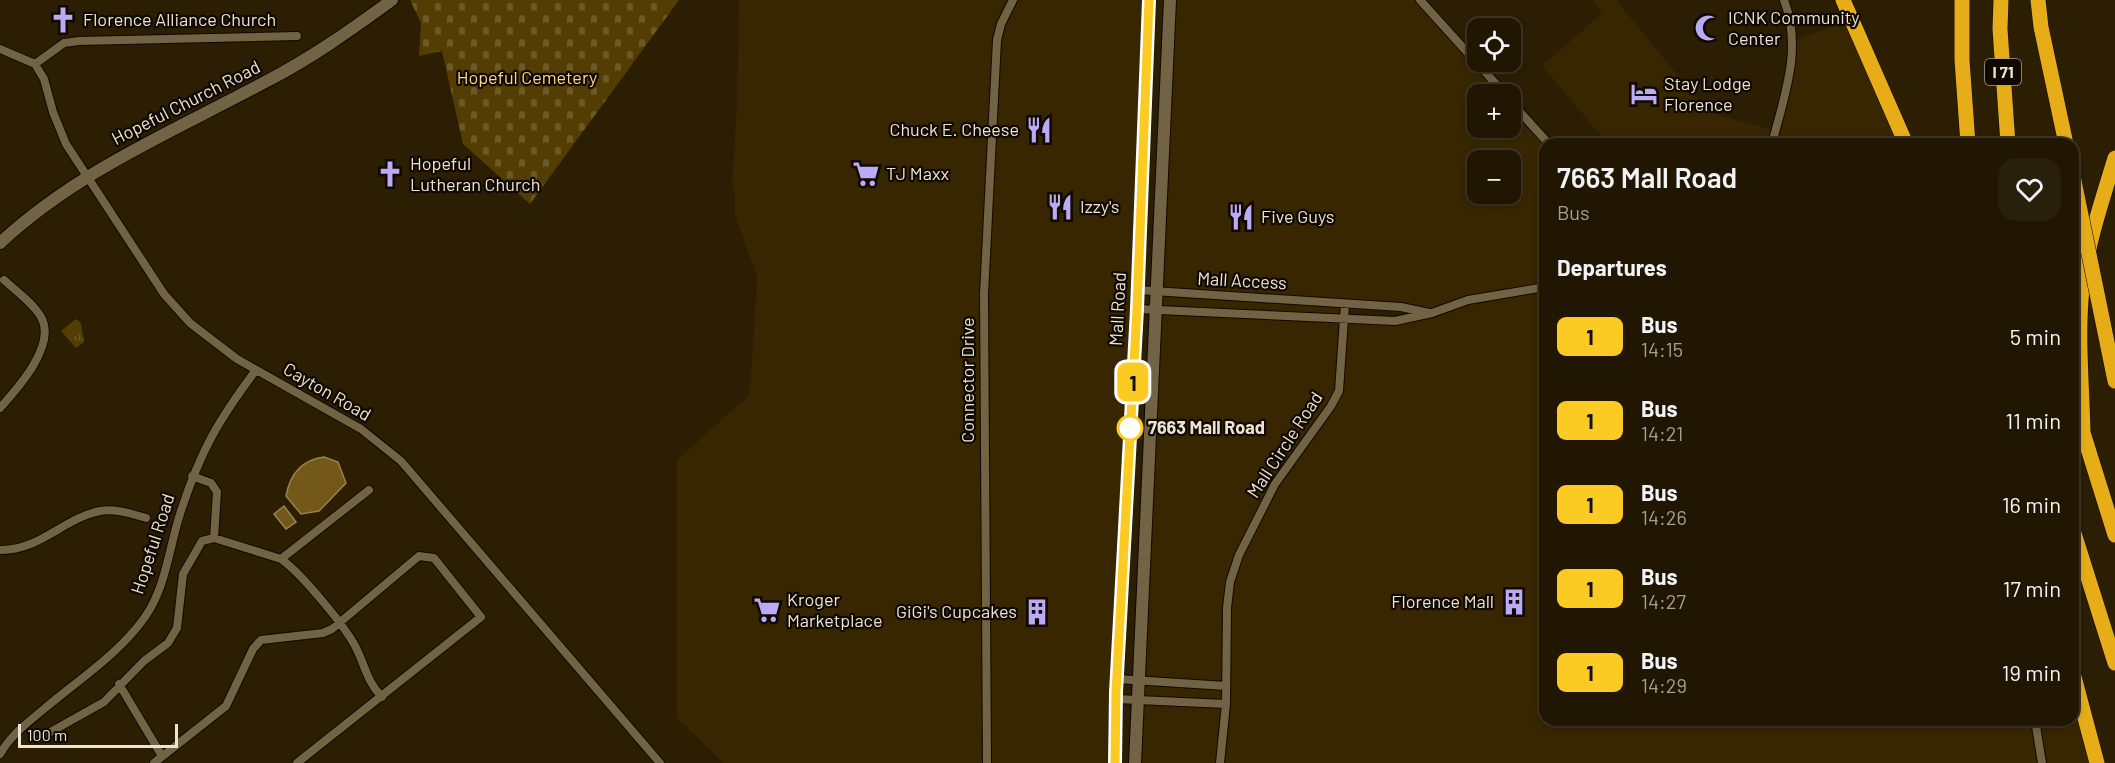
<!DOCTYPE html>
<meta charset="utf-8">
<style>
:root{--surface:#201602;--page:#281f0c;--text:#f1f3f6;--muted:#a29f99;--line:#3d3524}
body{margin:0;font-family:Barlow,sans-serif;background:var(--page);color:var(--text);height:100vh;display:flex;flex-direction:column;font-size:22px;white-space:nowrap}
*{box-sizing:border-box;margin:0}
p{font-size:20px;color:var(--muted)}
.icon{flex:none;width:33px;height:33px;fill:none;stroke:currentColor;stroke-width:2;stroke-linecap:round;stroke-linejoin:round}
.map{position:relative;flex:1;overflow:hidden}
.panel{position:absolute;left:1539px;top:138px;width:540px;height:588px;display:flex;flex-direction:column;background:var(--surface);border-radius:18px;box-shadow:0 3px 9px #0003,0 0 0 2px var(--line)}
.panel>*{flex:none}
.badge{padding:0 12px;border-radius:9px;font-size:21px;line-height:39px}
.fabs{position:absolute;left:1467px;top:18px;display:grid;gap:12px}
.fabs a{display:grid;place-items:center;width:54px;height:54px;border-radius:12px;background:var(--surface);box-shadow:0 3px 9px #0003,0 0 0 2px var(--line);font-size:30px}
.scale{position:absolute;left:18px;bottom:15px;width:160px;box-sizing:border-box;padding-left:6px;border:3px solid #ece3d3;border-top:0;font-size:16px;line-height:21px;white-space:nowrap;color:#ece3d3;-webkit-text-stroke:4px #0f0901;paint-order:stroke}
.map>.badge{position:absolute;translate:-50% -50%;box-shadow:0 0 0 3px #fff}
h2{padding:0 18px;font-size:22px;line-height:54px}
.round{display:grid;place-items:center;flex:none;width:63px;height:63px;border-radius:18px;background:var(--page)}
.head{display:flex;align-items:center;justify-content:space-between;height:102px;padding:0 18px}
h1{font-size:28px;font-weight:600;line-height:45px}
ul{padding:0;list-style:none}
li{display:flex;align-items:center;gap:18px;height:84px;padding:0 18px}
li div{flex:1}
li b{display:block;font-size:22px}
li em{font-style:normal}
li .badge{min-width:66px;font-weight:700;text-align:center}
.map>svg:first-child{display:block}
.built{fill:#372600;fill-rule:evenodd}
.grass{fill:url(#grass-tufts)}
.cemetery{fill:url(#cemetery-stones)}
.water{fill:#735819;stroke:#978251;stroke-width:1.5}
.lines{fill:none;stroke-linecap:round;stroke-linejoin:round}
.minor-casing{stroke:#120800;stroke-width:10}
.secondary-casing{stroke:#120800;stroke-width:14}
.motorway-casing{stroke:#120800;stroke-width:16}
.minor{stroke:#726345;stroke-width:8}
.secondary{stroke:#726345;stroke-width:12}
.motorway{stroke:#e6ad19;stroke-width:15}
.motorway-bridge-casing{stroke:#120800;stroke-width:16;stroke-linecap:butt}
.motorway-bridge{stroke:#e6ad19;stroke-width:15}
.line-casing{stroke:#fff;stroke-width:14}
.line{stroke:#fccb23;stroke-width:9}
.stop-dot{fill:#fff;stroke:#fccb23;stroke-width:3}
.labels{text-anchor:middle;stroke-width:4.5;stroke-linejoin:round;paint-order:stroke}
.shield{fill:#0f0901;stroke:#aaa294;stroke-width:1.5}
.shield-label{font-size:16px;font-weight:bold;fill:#ece3d3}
.poi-label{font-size:18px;fill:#ece3d3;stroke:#0f0901;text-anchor:start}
.park-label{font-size:18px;fill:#fed685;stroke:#0f0901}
.street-label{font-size:18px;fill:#ece3d3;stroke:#0f0901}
.stop-label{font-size:18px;font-weight:bold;fill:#ece3d3;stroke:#0f0901;text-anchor:start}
</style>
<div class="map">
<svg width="2115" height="763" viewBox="0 0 2115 763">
<defs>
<pattern id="grass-tufts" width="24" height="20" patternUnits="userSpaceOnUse" patternTransform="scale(1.5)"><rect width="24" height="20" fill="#533d03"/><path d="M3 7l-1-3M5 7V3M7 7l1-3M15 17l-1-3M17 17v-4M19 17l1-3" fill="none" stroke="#6c5927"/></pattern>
<pattern id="cemetery-stones" width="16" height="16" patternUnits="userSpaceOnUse" patternTransform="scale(1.5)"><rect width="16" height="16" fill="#533d03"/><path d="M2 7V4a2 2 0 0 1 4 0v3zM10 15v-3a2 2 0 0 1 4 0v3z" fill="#6c5927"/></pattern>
</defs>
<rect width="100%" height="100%" fill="#2b1e02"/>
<path class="built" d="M739 0H1149L1119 763H723L677 718V460L749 395 752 362 757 276 735 216V192L732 183 737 106Z
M1170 0H1420L1505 94H1478V128H1510L1511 101 1545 144V720H2073V673L2097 763H1135ZM1478 160H1510V194H1478ZM1345 310 1429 313 1395 321 1344 319Z
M1592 0H1616L1707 111 1775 131 1794 40 1852 20 1906 144H1608L1542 66 1602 13Z"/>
<path class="grass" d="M76 319 81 323 84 342 76 348 61 331Z"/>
<path class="cemetery" d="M410 0H679L530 204 463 144 442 51 419 56 421 23Z"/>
<path class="water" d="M324 457 338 462 346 483 319 511 301 514 286 496C290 474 301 460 324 457Z
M284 506 296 522 286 529 274 514Z"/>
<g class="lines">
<g class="minor-casing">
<path id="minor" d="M1420 0 1505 94
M0 49 35 64 44 79 53 112 66 144 164 294 190 323 237 359 361 429 401 461 660 763
M35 64 64 43 79 41 297 36
M1510 101 1549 144
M1772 144C1784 96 1803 49 1784 0
M1138 290 1401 307 1429 313
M1137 309 1395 321 1432 313 1468 300 1545 287
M0 408C18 388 57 345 41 317 33 303 16 291 4 280
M192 476 211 483 217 492 214 538
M0 550C39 551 64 518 100 511 115 508 132 514 146 518
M281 559C301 573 349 630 358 652 366 669 368 683 382 697
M1117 679 1226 686
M119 684 162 756
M1116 699 1226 704
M2035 720 2042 763
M38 739 104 702 144 661 168 643 177 628 183 574 202 541 214 538 281 559 369 490
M0 754C11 735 27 723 44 709 78 680 119 654 145 617 166 587 169 548 180 514 200 452 217 422 256 370
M154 763 226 706 253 649 261 640 323 633 332 629 419 556 434 558 481 617 297 763
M987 763 984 294 997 40 1001 24 1013 0
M1220 763 1226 704 1227 608 1230 582 1239 555 1275 484 1331 406 1339 391 1345 304"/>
</g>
<g class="secondary-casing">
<path id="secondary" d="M0 243C77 171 174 131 265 82 310 59 351 30 392 0
M1115 763 1116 692 1137 309 1149 0
M1135 763 1170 0"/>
</g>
<g class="motorway-casing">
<path id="motorway" d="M1843 0 1906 144
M1962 0V60L1968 144
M2001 0 2000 29 2008 144
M2038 0 2041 27 2066 144
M2080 423 2115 535
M2083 432C2082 385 2077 336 2082 289 2087 244 2102 201 2115 158
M2073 530 2115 663
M2073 673 2097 763"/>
</g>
<use href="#minor" class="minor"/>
<use href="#secondary" class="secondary"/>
<use href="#motorway" class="motorway"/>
<g class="motorway-bridge-casing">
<path id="motorway-bridge" d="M2073 176 2115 381"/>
</g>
<use href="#motorway-bridge" class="motorway-bridge"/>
</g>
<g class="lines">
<g class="line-casing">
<path id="line" d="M1115 763 1116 692 1137 309 1149 0"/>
</g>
<use href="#line" class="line"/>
</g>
<defs>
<g id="church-bare" transform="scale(2.07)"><path d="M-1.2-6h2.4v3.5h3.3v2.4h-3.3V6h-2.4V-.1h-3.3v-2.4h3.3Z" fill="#bbaaf6" stroke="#0f0901" stroke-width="2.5" paint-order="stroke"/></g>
<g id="mosque-bare" transform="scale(2.07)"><path d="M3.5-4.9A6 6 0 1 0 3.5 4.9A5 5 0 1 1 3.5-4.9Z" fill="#bbaaf6" stroke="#0f0901" stroke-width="2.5" paint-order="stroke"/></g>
<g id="hotel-bare" transform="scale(2.07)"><path d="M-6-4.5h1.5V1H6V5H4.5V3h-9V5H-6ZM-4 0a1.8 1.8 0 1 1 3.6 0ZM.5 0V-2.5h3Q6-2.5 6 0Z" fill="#bbaaf6" stroke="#0f0901" stroke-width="2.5" paint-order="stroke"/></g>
<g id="restaurant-bare" transform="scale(2.07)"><path d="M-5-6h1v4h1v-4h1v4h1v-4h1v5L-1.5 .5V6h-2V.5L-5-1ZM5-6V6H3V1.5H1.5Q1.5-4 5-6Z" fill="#bbaaf6" stroke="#0f0901" stroke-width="2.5" paint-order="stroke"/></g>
<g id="supermarket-bare" transform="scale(2.07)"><path d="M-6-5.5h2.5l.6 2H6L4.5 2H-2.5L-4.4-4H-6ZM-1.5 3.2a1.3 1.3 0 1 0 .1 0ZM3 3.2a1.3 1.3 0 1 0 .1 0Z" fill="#bbaaf6" stroke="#0f0901" stroke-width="2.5" paint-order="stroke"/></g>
<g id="building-bare" transform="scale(2.07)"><path d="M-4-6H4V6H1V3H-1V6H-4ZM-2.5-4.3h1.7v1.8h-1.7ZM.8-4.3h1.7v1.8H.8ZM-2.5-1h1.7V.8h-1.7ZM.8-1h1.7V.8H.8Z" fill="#bbaaf6" stroke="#0f0901" stroke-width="2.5" paint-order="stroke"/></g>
</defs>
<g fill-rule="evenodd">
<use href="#church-bare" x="63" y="20"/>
<use href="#mosque-bare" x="1708" y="28"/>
<use href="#hotel-bare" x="1644" y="94"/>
<use href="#restaurant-bare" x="1039" y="130"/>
<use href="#church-bare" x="390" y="174"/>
<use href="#supermarket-bare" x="866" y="174"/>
<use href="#restaurant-bare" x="1060" y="207"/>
<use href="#restaurant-bare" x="1241" y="217"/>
<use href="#building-bare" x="1514" y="602"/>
<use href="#supermarket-bare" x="767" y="610"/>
<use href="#building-bare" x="1037" y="612"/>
</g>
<circle class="stop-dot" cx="1130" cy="428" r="12"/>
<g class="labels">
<rect class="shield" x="1985" y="59" width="36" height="26" rx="4.5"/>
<g class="shield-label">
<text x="2003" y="78">I 71</text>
</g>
<g class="poi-label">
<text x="1728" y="24">ICNK Community<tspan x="1728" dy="21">Center</tspan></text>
<text x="83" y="26">Florence Alliance Church</text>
<text x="1664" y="90">Stay Lodge<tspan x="1664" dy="21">Florence</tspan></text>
<text x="1019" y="136" text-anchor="end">Chuck E. Cheese</text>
<text x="410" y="170">Hopeful<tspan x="410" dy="21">Lutheran Church</tspan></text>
<text x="886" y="180">TJ Maxx</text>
<text x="1080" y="213">Izzy's</text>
<text x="1261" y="223">Five Guys</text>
<text x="787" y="606">Kroger<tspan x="787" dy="21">Marketplace</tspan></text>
<text x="1494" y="608" text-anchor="end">Florence Mall</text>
<text x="1017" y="618" text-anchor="end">GiGi's Cupcakes</text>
</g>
<g class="park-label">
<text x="527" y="84">Hopeful Cemetery</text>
</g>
<g class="street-label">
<text transform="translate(186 103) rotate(-27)" y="6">Hopeful Church Road</text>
<text transform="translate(1242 281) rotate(3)" y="6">Mall Access</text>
<text transform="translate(1118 309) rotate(-87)" y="6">Mall Road</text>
<text transform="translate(968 380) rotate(-90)" y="6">Connector Drive</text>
<text transform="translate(327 392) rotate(30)" y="6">Cayton Road</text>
<text transform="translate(1285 445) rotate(-57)" y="6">Mall Circle Road</text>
<text transform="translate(153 544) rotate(-72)" y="6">Hopeful Road</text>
</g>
<g class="stop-label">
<text x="1148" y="434">7663 Mall Road</text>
</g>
</g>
</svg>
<div class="fabs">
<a><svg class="icon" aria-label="locate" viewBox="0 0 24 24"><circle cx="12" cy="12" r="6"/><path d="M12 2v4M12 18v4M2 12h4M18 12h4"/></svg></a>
<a>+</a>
<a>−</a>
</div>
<div class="scale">100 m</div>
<b class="badge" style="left:1133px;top:382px;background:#fccb23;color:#111">1</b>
<section class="panel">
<div class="head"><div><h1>7663 Mall Road</h1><p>Bus</p></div><a class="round"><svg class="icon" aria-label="heart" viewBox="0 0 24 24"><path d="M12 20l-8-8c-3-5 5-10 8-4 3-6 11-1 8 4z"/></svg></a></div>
<h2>Departures</h2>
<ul>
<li><span class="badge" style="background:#fccb23;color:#111">1</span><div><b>Bus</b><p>14:15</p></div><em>5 min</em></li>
<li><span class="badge" style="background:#fccb23;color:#111">1</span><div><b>Bus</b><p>14:21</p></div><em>11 min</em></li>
<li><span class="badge" style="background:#fccb23;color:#111">1</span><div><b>Bus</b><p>14:26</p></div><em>16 min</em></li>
<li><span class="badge" style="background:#fccb23;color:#111">1</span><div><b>Bus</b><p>14:27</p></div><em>17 min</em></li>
<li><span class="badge" style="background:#fccb23;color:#111">1</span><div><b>Bus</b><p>14:29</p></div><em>19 min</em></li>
</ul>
</section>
</div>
